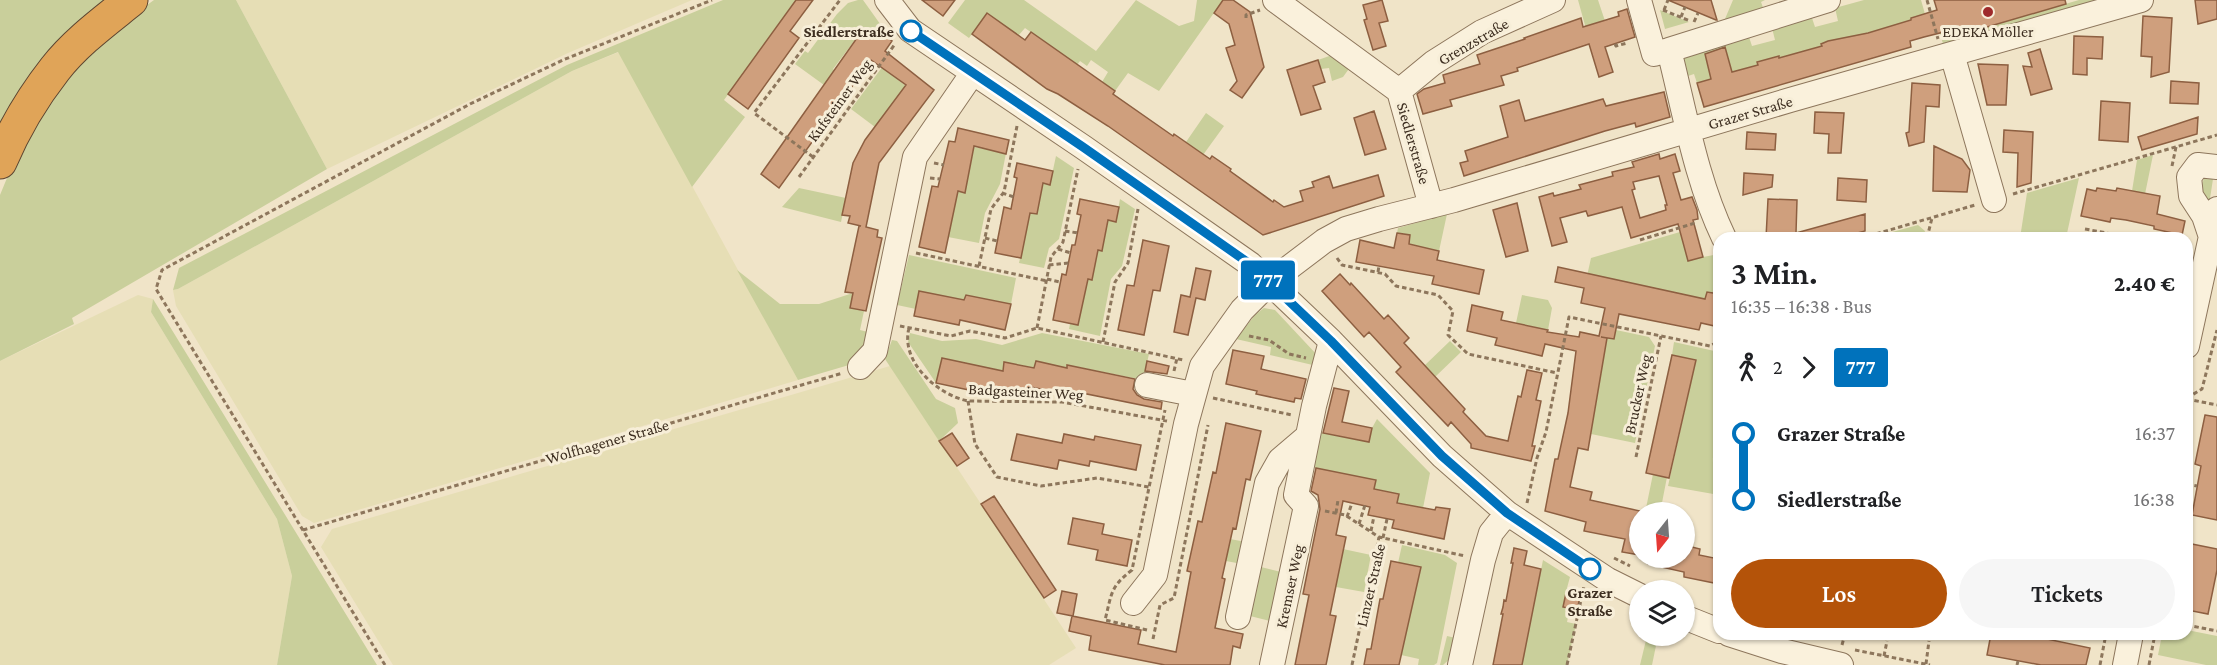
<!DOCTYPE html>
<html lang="de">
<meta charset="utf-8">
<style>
:root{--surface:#fff;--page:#f6f6f6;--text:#202124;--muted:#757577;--accent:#b45309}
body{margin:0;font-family:"Crimson Pro",serif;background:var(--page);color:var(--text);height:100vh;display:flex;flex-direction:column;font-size:22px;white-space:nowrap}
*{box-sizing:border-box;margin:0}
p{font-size:20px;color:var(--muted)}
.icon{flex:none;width:33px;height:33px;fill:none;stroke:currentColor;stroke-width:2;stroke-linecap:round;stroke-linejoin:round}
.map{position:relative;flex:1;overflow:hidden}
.sheet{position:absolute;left:1713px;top:232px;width:480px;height:408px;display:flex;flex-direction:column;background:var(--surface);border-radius:18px;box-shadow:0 2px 4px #0004}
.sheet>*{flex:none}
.badge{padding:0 12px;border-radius:4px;font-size:21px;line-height:39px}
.needle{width:39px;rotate:197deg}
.tools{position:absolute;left:1629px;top:502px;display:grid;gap:12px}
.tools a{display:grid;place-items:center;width:66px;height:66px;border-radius:50%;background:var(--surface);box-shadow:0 2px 4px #0004;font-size:30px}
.map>.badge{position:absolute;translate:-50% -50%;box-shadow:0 0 0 3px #fff}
.legs{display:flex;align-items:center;gap:9px;height:66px;padding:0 18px;font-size:20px}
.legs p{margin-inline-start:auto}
.headline{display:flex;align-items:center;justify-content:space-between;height:102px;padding:0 18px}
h1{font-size:33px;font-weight:600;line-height:45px}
.cta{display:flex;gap:12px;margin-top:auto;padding:12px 18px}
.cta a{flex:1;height:69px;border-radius:36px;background:var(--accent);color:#fff;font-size:24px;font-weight:600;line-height:69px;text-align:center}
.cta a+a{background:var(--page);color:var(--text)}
ul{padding:0 18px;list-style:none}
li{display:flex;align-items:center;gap:21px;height:66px;font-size:22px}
li i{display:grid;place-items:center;width:9px;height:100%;margin:0 8px;background:currentColor}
li i::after{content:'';width:15px;height:15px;margin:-8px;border:4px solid;border-radius:50%;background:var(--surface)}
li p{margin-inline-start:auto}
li:first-child i{background:linear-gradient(#0000 50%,currentColor 0)}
li:last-child i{background:linear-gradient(currentColor 50%,#0000 0)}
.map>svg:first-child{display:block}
.farmland{fill:#e6deb5}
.green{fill:#c9cf9b}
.building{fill:#cf9f7d;stroke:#8d5f41;stroke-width:1.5;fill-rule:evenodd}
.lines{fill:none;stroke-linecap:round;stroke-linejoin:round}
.minor-casing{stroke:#8d765c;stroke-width:26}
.highway-casing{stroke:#5b4430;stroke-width:35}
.path{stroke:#8d765c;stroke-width:3;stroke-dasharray:4.5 3;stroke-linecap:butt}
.minor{stroke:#faf1dc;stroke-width:24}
.highway{stroke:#e0a458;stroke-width:33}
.line-1-casing{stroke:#fff;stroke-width:14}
.line-1{stroke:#0072bc;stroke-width:9}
.poi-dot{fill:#9e2a2b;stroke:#f7eed8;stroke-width:2}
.stop-1-dot{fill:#fff;stroke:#0072bc;stroke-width:3}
.labels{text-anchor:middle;stroke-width:6;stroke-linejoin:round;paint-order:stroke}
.stop-label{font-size:16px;font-weight:bold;fill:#3d2e20;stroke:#f7eed8;text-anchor:end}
.poi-label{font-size:16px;fill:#3d2e20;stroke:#f7eed8}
.street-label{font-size:16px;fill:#3d2e20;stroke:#f7eed8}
</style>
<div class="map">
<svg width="2217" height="665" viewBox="0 0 2217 665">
<rect width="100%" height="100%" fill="#f0e4c8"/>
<path class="farmland" d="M236 0H692L568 53 327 169Z
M619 52 798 380 314 523 302 516 176 306 173 290 178 289 572 71Z
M138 295 153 299 151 312 277 519 292 576 277 665H0V361Z
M890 366 1076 648 1049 665H393L321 547 332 529Z"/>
<path class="green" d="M0 0H117L0 147Z
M154 0H236L327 169 72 318 74 324 0 361V195C31 117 85 48 154 0Z
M723 0H796L724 100 745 117 692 187 618 52 572 71 178 289 173 290 179 268 567 65Z
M858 0H863L883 28 876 37 864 28 833 69 835 71 824 85 795 64 805 51 808 53 837 14 848 3Z
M965 0H1024L1096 51 1136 0 1179 26 1194 21 1197 0H1223L1159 91 1128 73 1115 91 1102 82 1108 72 1091 60 1087 66 1080 61 1077 65 1025 28 1018 36 987 14 969 38 948 23Z
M1578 0H1598L1605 21 1591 25 1594 34 1588 36Z
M1733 0H1765L1761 2 1765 13 1722 26Z
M1864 0H1921L1927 21 1917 16 1911 18 1912 23H1904L1843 40 1842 38 1821 44 1822 46 1780 58 1779 56 1757 62 1758 65 1697 83 1694 74 1685 77 1681 56 1748 34 1752 46 1775 40 1772 28 1811 15 1815 27 1838 21 1835 8Z
M2079 0H2112L1944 47 1937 24H1941L1946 39Z
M1660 10 1689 22 1665 29Z
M1335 54 1351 66 1343 77 1332 81 1329 68 1321 69 1318 60Z
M883 66 884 69 906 86 875 127 851 109Z
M1206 113 1224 126 1195 166 1186 142Z
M974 147 1006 153 1000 184 985 213 979 243 948 237 958 191 965 192Z
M2153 155 2145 194 2132 191 2137 160Z
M1056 156 1074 168 1059 239 1049 248 1044 268 1019 263 1030 213 1037 214 1043 183 1050 184Z
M2205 175H2210L2213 179 2209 205 2200 191Z
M2079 178 2066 238H2020L2027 193Z
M799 188 846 198 841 222 782 207Z
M1120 199 1135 209 1122 266 1111 279 1100 336 1069 329 1070 324 1078 325 1088 279 1092 280 1098 250 1101 251 1108 220 1116 221Z
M1447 214 1439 251 1409 244 1410 235 1397 233 1398 228Z
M1918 225 1925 231 1923 238H1881V235Z
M1680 232 1703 257 1719 254V294L1707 292 1705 299 1647 287 1585 285 1591 258Z
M909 255 1016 278 1011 304 966 295 964 300 920 291 916 309 897 305Z
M737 270 780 304H819L853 293 851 308 864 311 860 330 872 333V339L849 365 798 380Z
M1522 295 1548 300 1552 308 1548 330 1516 323Z
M153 299 377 665H277L292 576 277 519 151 312Z
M1264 308 1275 310 1318 356 1317 366 1270 355 1271 347 1236 339 1255 315Z
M1616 330 1649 337 1655 346 1635 443 1591 434 1607 338 1614 339Z
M910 333 942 341 976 339 1002 345 1042 333 1149 354 1143 380 1068 365 1067 368 1036 361 1034 368 1005 362 1003 371 942 358 936 383 908 342Z
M892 340 897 341 936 399 955 408 958 423 939 441 885 359Z
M1450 341 1461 352 1435 377 1424 366Z
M1674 342 1719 352V427L1712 463 1719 432V495L1668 486 1696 360 1672 355Z
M1377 419 1430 473 1423 508 1397 503 1399 494 1374 489 1375 480 1312 467 1318 432 1369 442 1372 428Z
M1653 474 1667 477 1660 513H1645Z
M1230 539 1246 542 1242 564 1226 561Z
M1402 545 1445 555 1457 563 1437 663 1434 665H1418L1419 659 1401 655 1421 568 1398 563Z
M1343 549 1371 555 1364 592 1336 587Z
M1543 560 1570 577 1567 588 1574 589 1567 622 1576 624 1567 665H1522Z
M1261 567 1285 573 1274 622 1250 616Z
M2187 630 2217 636V665H2206L2158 655 2162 635 2187 634Z
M1447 636 1460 639 1453 656 1443 665H1440Z
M1647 636H1658L1652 665H1640Z"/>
<path class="building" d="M796 0H813L790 31 799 38 748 109 728 94Z
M922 0H955L943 16Z
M1223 0H1233L1250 12 1264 67 1242 98 1230 90 1237 81 1226 48 1235 45 1229 24 1214 13Z
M1382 0 1388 21 1379 23 1386 46 1373 50 1364 20 1367 19 1363 5Z
M1668 0H1711L1717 20H1716Z
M1934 0H2065L2066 4 1946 39 1944 32 1924 37 1910 41 1911 47 1704 107 1697 83 1711 79 1705 54 1725 47 1732 72 1758 65 1757 62 1779 56V58L1822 46 1821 44 1828 41 1868 33 1911 20V18L1937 10Z
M2195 0H2217V19L2198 24Z
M1627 9 1635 37 1605 47 1613 72 1599 77 1589 44 1517 68 1518 71 1501 76 1504 85 1450 100 1452 106 1423 114 1417 94 1424 89 1445 83 1443 75 1480 64 1477 55 1525 39 1524 38 1581 18 1583 27 1619 16 1618 12Z
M987 13 1025 40 1031 32 1115 91 1113 94 1173 136 1174 134 1210 159 1212 156 1231 169 1230 171 1273 202 1274 200 1284 207 1303 201 1300 191 1314 187 1312 182 1329 176 1333 188 1378 175 1384 196 1263 235 1108 126 1058 94 1047 89 972 34Z
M2143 16 2172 18 2169 72 2151 77 2152 57 2141 56Z
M864 28 876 37 880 31 892 41 885 51 934 90 879 163 866 227 878 230 877 237 882 238 866 311 850 308 853 293 845 292 859 226H861L848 223 850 216 842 215 853 163 865 140 906 85 871 60 779 188 761 174Z
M2074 36 2103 37 2102 59 2087 58V75L2073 74Z
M2040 49 2052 89 2031 95 2023 66 2032 67 2028 53Z
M1318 60 1325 82 1313 86 1321 109 1301 115 1287 70Z
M1978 64 2008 65 2006 105H1987Z
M2171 81 2199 83 2198 104 2170 103Z
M1912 83 1940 85 1939 107 1926 106 1924 142 1909 146 1906 133 1909 132Z
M1664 92 1670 117 1636 127 1635 123 1605 131 1464 176 1460 163 1468 161 1465 151 1508 137 1500 106 1519 100 1525 121 1603 99 1606 106Z
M2101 101 2130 103 2128 142 2099 140Z
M1374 111 1386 149 1365 155 1354 118Z
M1815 112 1844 113 1841 153H1828L1829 134 1814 133Z
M2198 117 2197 134 2142 150 2138 137Z
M958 128 1009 140 1006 154 974 146 965 193 958 191 945 253 919 247 932 186 938 187 949 141 955 142Z
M2004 130 2033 132 2031 183 2017 187 2018 153 2003 152Z
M1747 132 1776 134 1775 150 1746 149Z
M1934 146 1962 159 1970 170 1967 192 1933 191Z
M1659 154 1660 159 1675 154 1680 171 1673 173 1681 200 1692 197 1697 210 1698 219 1693 220 1703 257 1688 261 1678 224 1631 238 1622 207 1588 216 1586 211 1560 218 1567 242 1552 246 1539 197 1553 193 1554 196 1581 189 1579 185 1613 176 1612 172 1634 167 1632 162ZM1659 176 1667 205H1665L1666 210 1640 218 1632 190 1635 189 1633 182Z
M1017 163 1053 171 1050 185 1043 183 1037 214 1030 213 1021 258 995 253 1004 207 1011 209 1017 178 1014 177Z
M1744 173 1773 175 1772 187 1743 195Z
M1838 178 1867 180 1866 202 1837 200Z
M2097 188 2116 191 2117 188 2160 196 2157 214 2185 221 2182 235 2154 229V226L2126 220 2111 218 2110 222 2081 216 2087 189 2096 191Z
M1080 199 1119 207 1116 222 1108 220 1102 251 1098 250 1092 280 1088 279 1078 325 1053 320 1062 274 1066 275 1072 245H1075L1081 215 1077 214Z
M1768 199 1797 200 1796 233 1865 214V231L1839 238H1766Z
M1517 203 1528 251 1506 257 1493 210Z
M1397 233 1410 235 1409 244 1439 251 1437 260 1484 270 1479 294 1432 284 1434 276 1356 262 1360 240 1394 248Z
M1143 240 1169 246 1160 291 1153 290 1144 335 1118 330 1127 285 1134 286Z
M1558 267 1705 299 1707 292 1719 294V327L1701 323 1699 330 1619 314 1614 339 1601 337 1607 338 1588 450 1578 448 1570 487 1592 492 1590 500 1640 511V555L1622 552 1625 539 1584 531 1586 522 1545 511 1555 459H1558L1568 413 1576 351 1545 344 1542 356 1495 345 1497 338 1467 331 1472 305 1503 312 1501 320 1548 330 1547 332 1579 337 1580 332 1599 336 1605 308 1581 303 1584 288 1555 282Z
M1196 268 1211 271 1205 300 1196 298 1188 335 1174 332 1181 295 1190 297Z
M1340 274 1350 285 1351 283 1384 319 1388 315 1409 338 1404 343 1465 409 1463 412 1486 436 1508 441 1518 396 1521 397 1527 370 1542 373 1536 400 1541 401 1532 446H1535L1531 461 1471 448V444L1451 422 1448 426 1396 372 1401 367 1380 344 1369 332 1364 337 1322 291Z
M919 291 964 300 966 295 1011 304 1005 330 960 320 959 325 914 316Z
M1233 350 1264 356 1261 369 1306 379 1301 399 1295 398 1294 402 1256 394 1257 391 1226 384Z
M1672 355 1696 360 1669 478 1646 473Z
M942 358 1003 371 1004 362 1034 368 1036 361 1067 368V365L1135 379 1133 389 1137 395 1144 399 1162 402 1161 409 1062 389V393L1031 387 1029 393 999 387 997 396 936 383Z
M1147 361 1169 366 1167 374 1145 371Z
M1334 388 1349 391 1342 422 1372 428 1369 442 1323 433Z
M2205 415 2217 417V520L2192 515 2201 466 2195 464Z
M1226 423 1261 431 1250 480 1246 479 1236 529 1233 528 1222 578 1225 579 1215 628 1243 634 1240 648 1233 646 1230 665H1165L1089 650 1091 636 1069 631 1072 616 1141 630 1138 644 1176 652 1191 572 1187 571 1198 521 1202 522 1213 472 1216 473Z
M952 433 969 458 957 466 939 441Z
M1017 434 1062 443 1064 434 1094 440 1095 436 1141 445 1136 470 1090 461 1089 466 1059 460 1057 469 1011 460Z
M1316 468 1376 480 1374 489 1399 494 1397 503 1435 510 1436 507 1450 509 1444 539 1392 528 1394 520 1368 515 1370 507 1343 501 1336 535 1346 537 1330 615 1336 616 1326 665H1295L1309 595 1303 594 1320 509 1318 495 1311 491Z
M994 496 1056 590 1044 598 981 504Z
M1073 518 1104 524 1102 534 1132 540 1127 566 1096 560 1098 550 1068 544Z
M2187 543 2217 549V570L2208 614 2187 610Z
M1684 545 1700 549 1699 555 1719 559V584L1684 577V572L1648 564 1649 558H1684Z
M1514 548 1527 551 1524 565 1541 569 1522 665H1493L1503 614H1501L1503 607 1504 600 1506 601 1513 563H1511Z
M1391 561 1421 567 1399 665H1364L1367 649H1371L1380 599H1383Z
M1062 591 1077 594 1073 616 1057 613Z
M1566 593 1580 597 1577 610 1563 607Z
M1991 634H2043L2042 638 2090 648 2086 665H2041L1987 655Z"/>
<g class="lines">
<g class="minor-casing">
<path id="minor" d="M887 0 910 30 1083 147 1250 264 1331 341 1442 456 1507 513 1608 580 1640 596
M1275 0 1399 91 1431 206
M1639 0 1654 54 1669 50
M1952 54 1994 200
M1399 91 1433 63 1482 32 1553 0
M2211 237 2204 216 2191 196 2189 177 2198 165 2217 167
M1724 238C1696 180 1685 113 1669 50L1828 0
M2187 346 2217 209
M860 367 875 351 915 157 972 74
M1147 385 1193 394
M1133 603 1155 575 1186 424 1202 366 1242 310 1270 282 1324 241 1346 229 1379 219 1454 200 1790 100 2141 0
M1238 617 1267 483 1280 460 1307 437
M1684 617 1719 631
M1729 634 1782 651 1841 665
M1272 665 1306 506 1296 495 1314 406 1331 341
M1460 665 1483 560 1491 533 1507 513
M2125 665 2131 634"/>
</g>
<g class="highway-casing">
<path id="highway" d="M0 162C14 129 33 97 55 69 76 42 105 21 131 0"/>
</g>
<path class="path" d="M1927 0 1938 39
M1663 10 1690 21
M1664 10 1668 0
M1681 17 1685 7
M1246 18V15L1260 10
M1694 22 1698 13
M1615 44 1616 46 1627 43
M813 157 754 113 840 0
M934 163 944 165
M2172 166 2176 147
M799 177 895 44
M930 178 940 179
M1002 193 1014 197
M2013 194 2217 135
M2085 229 2133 238
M1065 231 1078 233
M985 238 997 241
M1862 238 1975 205
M1927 238 1932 218
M1640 240 1695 223
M1058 249 1071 253
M916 253 1047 281
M1337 258 1342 265 1385 274 1396 286 1438 295 1453 311 1448 335 1468 354 1557 373
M1049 265 1069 263
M979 266 991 209 1004 192 1017 126
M1378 272 1379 266
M1047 279 1060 282
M900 326 951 336 970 331 1005 338 1037 328 1183 360
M909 328C900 362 938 395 968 401L1062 402 1167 421
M1037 328 1051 257 1063 242 1078 169
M1249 336 1269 340 1289 354 1306 358
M1103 342 1115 282 1128 263 1138 209
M1174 371 1177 358
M1213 398 1292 415
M2187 398 2202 389 2217 330
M2187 399 2217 405
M968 401 975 444 997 477 1041 486 1097 478 1149 487
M1636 457 1661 336
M2187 484 2197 486
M1527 503 1537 458 1546 432 1569 317 1710 346 1719 341
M1325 511 1345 515 1379 537 1465 556
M1336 513 1338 500
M1347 517 1352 503
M1359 524 1365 505
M303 530 843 373
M1371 531 1374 516
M1383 538 1387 519
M1614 558 1630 566
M1656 582 1669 591
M2187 625 2217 631
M1147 630 1105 620C1112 593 1110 587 1132 570L1165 410
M1153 639 1160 605 1174 598 1208 425
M1842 645 1845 634
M1855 650 1930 665
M1884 656 1887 641
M1926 664 1929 641
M385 665 156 289 162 270 470 104 563 60 712 0
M1352 665 1379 537
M1567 665 1584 586
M2017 665 2018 661
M2100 665 2106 634
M2149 665 2155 634"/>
<use href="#minor" class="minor"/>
<use href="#highway" class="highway"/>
</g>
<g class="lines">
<g class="line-1-casing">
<path id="line-1" d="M911 31 1083 147 1250 264 1331 341 1442 456 1507 513 1590 569"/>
</g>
<use href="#line-1" class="line-1"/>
</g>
<circle class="poi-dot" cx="1988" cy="12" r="6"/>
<g class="stop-1-dot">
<circle cx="911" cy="31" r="10"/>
<circle cx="1590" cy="569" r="10"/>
</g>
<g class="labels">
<g class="stop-label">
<text x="894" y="37">Siedlerstraße</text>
<text x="1590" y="598" text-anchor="middle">Grazer<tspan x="1590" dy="18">Straße</tspan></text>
</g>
<g class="poi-label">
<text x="1988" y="37">EDEKA Möller</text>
</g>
<g class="street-label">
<text transform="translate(1473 41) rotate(-30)" y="6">Grenzstraße</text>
<text transform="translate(839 100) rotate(-54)" y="6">Kufsteiner Weg</text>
<text transform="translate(1750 112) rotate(-16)" y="6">Grazer Straße</text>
<text transform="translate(1414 143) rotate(74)" y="6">Siedlerstraße</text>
<text transform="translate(1026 391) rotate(3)" y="6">Badgasteiner Weg</text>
<text transform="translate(1637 394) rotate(-78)" y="6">Brucker Weg</text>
<text transform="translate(607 441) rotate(-16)" y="6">Wolfhagener Straße</text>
<text transform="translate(1370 585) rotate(-77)" y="6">Linzer Straße</text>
<text transform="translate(1289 586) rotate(-78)" y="6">Kremser Weg</text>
</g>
</g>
</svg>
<div class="tools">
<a><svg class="needle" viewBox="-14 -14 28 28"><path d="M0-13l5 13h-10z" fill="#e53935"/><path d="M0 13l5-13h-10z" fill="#757577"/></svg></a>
<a><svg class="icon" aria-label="layers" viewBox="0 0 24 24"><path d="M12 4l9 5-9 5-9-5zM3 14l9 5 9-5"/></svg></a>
</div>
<b class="badge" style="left:1268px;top:280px;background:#0072bc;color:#fff">777</b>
<section class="sheet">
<div class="headline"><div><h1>3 Min.</h1><p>16:35 – 16:38 · Bus</p></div><b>2.40 €</b></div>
<div class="legs"><svg class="icon" aria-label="walk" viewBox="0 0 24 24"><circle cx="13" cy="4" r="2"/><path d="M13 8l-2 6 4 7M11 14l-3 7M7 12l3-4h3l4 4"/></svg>2<svg class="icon" aria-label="forward" viewBox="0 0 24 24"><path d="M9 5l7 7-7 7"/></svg><b class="badge" style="background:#0072bc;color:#fff">777</b></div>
<ul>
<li><i style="color:#0072bc"></i><b>Grazer Straße</b><p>16:37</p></li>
<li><i style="color:#0072bc"></i><b>Siedlerstraße</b><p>16:38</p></li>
</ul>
<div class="cta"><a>Los</a><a>Tickets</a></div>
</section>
</div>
